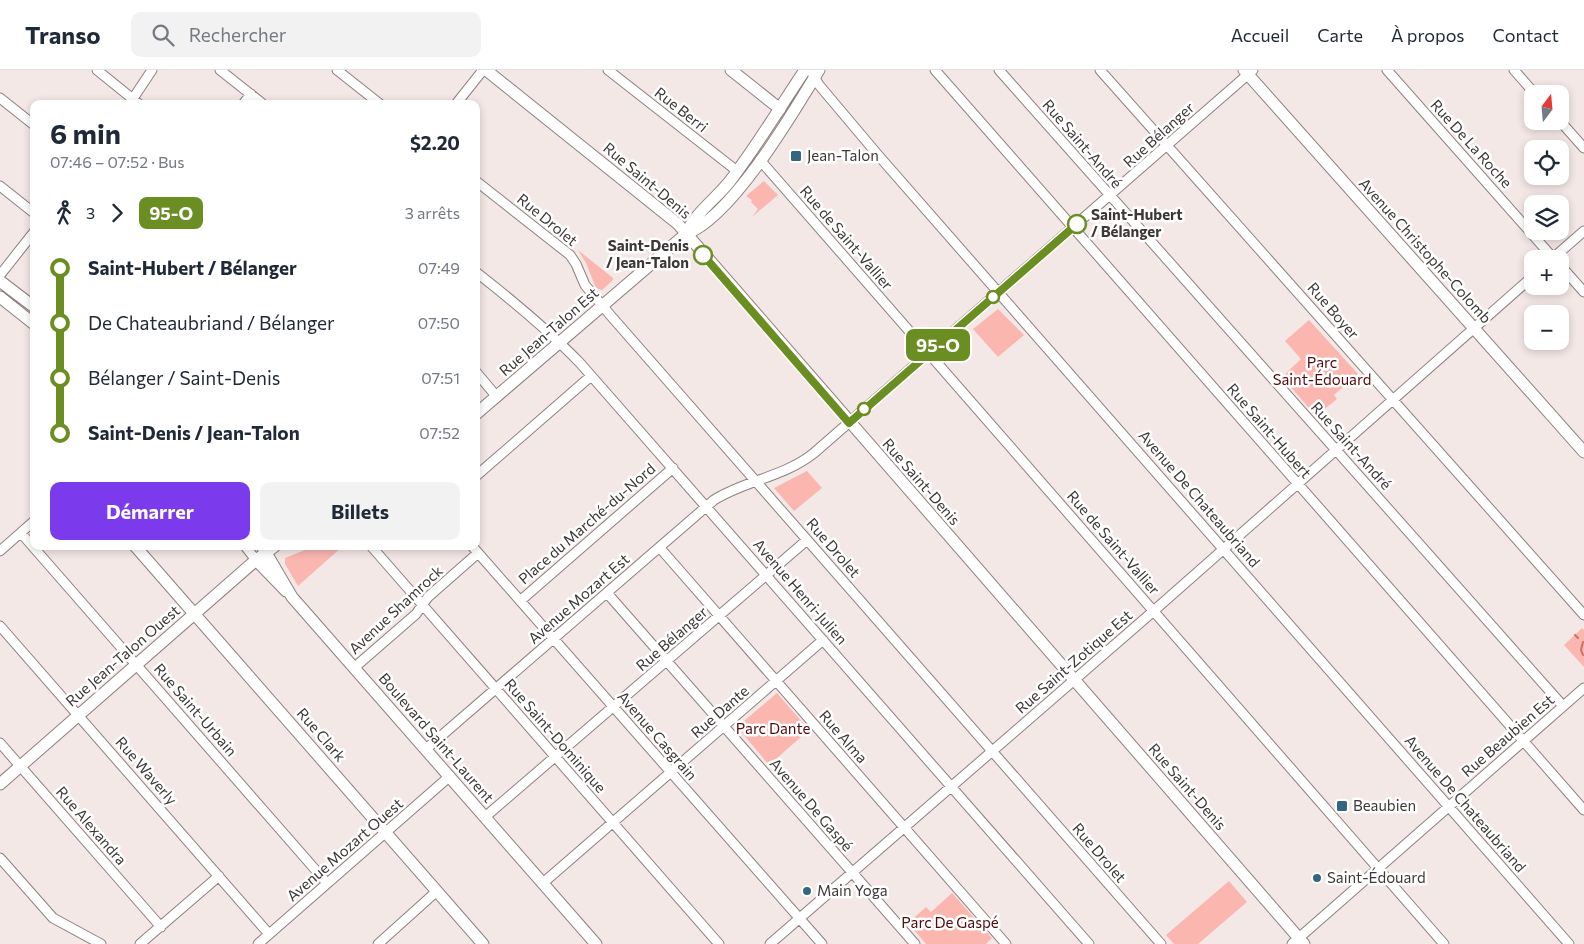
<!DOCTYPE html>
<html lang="fr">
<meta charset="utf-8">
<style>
:root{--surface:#fff;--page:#f2f2f3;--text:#1f2937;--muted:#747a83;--line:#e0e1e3;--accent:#7c3aed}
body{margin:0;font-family:Commissioner,sans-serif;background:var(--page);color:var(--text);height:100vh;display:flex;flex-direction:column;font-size:19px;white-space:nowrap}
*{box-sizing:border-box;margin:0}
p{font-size:16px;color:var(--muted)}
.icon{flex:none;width:28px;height:28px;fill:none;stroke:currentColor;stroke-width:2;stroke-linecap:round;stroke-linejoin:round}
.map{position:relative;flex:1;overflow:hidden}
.drawer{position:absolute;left:30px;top:30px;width:450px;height:450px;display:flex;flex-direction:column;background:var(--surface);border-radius:10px;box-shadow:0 2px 8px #0003}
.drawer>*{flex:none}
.badge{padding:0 10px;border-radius:8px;font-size:18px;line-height:32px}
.needle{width:32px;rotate:16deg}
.controls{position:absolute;left:1524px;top:15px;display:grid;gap:10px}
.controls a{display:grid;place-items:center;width:45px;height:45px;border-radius:10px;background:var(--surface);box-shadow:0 2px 8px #0003;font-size:25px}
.map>.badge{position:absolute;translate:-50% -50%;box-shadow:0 0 0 2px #fff}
.legs{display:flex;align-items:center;gap:8px;height:55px;padding:0 20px;font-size:16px}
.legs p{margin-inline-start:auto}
.overview{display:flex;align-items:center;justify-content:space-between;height:85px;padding:0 20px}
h1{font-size:28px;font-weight:700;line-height:38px}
.primary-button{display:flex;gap:10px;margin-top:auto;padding:10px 20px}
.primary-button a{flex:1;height:58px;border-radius:10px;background:var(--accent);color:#fff;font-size:20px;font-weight:700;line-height:58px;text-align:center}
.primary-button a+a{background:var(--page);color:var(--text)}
ul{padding:0 20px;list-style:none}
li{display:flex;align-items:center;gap:18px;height:55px;font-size:19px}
li i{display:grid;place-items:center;width:8px;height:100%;margin:0 6px;background:currentColor}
li i::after{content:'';width:12px;height:12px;margin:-6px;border:4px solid;border-radius:50%;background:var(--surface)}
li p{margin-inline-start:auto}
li:first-child i{background:linear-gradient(#0000 50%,currentColor 0)}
li:last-child i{background:linear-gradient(currentColor 50%,#0000 0)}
header{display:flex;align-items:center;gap:30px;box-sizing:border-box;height:70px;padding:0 25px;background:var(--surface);border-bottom:1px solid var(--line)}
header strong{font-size:24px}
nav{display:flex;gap:28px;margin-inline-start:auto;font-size:18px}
.search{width:350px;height:45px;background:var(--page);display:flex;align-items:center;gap:12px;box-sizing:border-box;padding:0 18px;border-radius:10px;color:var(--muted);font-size:19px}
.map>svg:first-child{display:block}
.green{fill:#fab6af}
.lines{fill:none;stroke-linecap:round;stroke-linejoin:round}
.stream{stroke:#c5746d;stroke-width:2}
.minor-casing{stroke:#8c817f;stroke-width:11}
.major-casing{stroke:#8c817f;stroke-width:13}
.minor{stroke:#fff;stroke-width:9}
.major{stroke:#fff;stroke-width:11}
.line-1-casing{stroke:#fff;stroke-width:11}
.line-1{stroke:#6b8e23;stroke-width:8}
.poi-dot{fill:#326682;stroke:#fff;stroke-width:2}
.stop-1-dot{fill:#fff;stroke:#6b8e23;stroke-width:2.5}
.labels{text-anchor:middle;stroke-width:5;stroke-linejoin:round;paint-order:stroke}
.street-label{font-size:15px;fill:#3d3837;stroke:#fff}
.poi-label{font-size:15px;fill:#3d3837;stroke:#fff;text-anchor:start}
.stop-label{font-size:15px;font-weight:bold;fill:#3d3837;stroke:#fff;text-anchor:start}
.park-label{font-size:15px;fill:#54080c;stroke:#fff}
</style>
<header>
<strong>Transo</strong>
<div class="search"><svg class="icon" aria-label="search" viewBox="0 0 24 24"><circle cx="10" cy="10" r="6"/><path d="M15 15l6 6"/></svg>Rechercher</div>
<nav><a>Accueil</a><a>Carte</a><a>À propos</a><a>Contact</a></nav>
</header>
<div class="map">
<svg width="1584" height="874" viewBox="0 0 1584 874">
<rect width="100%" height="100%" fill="#f4e8e6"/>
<path class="green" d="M764 111 778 125 752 147 758 139 751 132 752 130 746 126Z
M578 180 613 208V210L602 220 596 218 586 193Z
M998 239 1024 265 998 287 973 259Z
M1309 250 1358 304 1334 325 1337 329 1316 346 1282 307 1301 289 1285 271Z
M807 401 822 418 794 441 774 418Z
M315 476H343L298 516 285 494V488Z
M1582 558 1584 560V597L1564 575Z
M777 623 809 660 769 695 737 657Z
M1229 811 1247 832 1198 874H1174L1166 865Z
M952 823 992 868 986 874H926L908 853 926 837 931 842Z"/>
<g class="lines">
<path class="stream" d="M1575 565 1578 568
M1583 572 1581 580 1583 585"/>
<g class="minor-casing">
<path id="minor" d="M97 0 139 34
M220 0 263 34
M337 0 380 34
M608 0 737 101
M935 0 1584 740
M999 0 1563 636
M1100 0 1584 545
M1387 0 1554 189
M1514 0 1535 24
M812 3 819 15 878 85 1569 874
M0 28 34 55
M130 33 152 0
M243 34 251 24
M456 34 483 0
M1560 51 1584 78
M760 90 1444 874
M476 111 570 185 576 194 585 215 611 246 1161 874
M0 116 34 143
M1552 189 1584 161
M1560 195 1584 222
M476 202C513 231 548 260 580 293L1089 874
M0 205 34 162
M476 302 497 327
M476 406 591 306
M21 463 327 813
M245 476 256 490
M371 476 719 874
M472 476 822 874
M660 478 1006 874
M0 481 34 451
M607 523 915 874
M520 531 673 398
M0 556 269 864
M355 597 416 544 428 527 478 483
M0 673 161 857
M426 679 714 430C746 410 784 407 814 383L1253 0
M485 747 807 470
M0 788 53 848 101 874
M543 813 823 570
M140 874 219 806
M258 874 450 706
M378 874 437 821
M770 874 1149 545 1532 207
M1292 874 1584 618"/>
</g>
<g class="major-casing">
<path id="major" d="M486 0 678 154 1304 874
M731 0 780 39
M1244 0 1584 382
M686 164C695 143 716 129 730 111 757 76 780 37 805 0
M0 211 34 237
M0 227 34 254
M476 344 686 164C732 147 793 43 819 0
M135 476 483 874
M262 476 292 527 596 874
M256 490 286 521
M0 714 256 490 275 476"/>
</g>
<use href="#minor" class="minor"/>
<use href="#major" class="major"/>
</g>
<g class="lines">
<g class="line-1-casing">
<path id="line-1" d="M703 185 849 353 1077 154"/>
</g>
<use href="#line-1" class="line-1"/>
</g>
<g class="poi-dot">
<rect x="790" y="80" width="12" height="12" rx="2.5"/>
<rect x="1336" y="730" width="12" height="12" rx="2.5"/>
<circle cx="1317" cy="808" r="5"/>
<circle cx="807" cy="821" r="5"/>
</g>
<g class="stop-1-dot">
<circle cx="1077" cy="154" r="9"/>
<circle cx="703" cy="185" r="9"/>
<circle cx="993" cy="227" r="6"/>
<circle cx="864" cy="339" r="6"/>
</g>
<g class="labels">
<g class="street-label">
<text transform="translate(681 40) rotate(38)" y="5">Rue Berri</text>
<text transform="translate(1159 65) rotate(-42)" y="5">Rue Bélanger</text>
<text transform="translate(1082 74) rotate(49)" y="5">Rue Saint-André</text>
<text transform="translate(1471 74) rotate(48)" y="5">Rue De La Roche</text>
<text transform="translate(647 111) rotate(40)" y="5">Rue Saint-Denis</text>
<text transform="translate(547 150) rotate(39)" y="5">Rue Drolet</text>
<text transform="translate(846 168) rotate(49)" y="5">Rue de Saint-Vallier</text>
<text transform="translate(1425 181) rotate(48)" y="5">Avenue Christophe-Colomb</text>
<text transform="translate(1333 241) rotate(49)" y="5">Rue Boyer</text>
<text transform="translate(549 262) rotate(-41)" y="5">Rue Jean-Talon Est</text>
<text transform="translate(1269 361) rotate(49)" y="5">Rue Saint-Hubert</text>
<text transform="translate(1351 376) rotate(48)" y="5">Rue Saint-André</text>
<text transform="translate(921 412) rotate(49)" y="5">Rue Saint-Denis</text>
<text transform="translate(1199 429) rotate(49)" y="5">Avenue De Chateaubriand</text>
<text transform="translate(587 454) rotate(-41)" y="5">Place du Marché-du-Nord</text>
<text transform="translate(1113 473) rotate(49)" y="5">Rue de Saint-Vallier</text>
<text transform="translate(833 478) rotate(49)" y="5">Rue Drolet</text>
<text transform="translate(800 522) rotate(49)" y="5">Avenue Henri-Julien</text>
<text transform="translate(579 529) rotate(-41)" y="5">Avenue Mozart Est</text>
<text transform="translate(396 540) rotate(-43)" y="5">Avenue Shamrock</text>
<text transform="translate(672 569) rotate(-41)" y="5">Rue Bélanger</text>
<text transform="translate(123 586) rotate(-41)" y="5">Rue Jean-Talon Ouest</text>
<text transform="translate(1074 592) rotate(-41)" y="5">Rue Saint-Zotique Est</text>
<text transform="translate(195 640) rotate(49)" y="5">Rue Saint-Urbain</text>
<text transform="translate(720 642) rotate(-41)" y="5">Rue Dante</text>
<text transform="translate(321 665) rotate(49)" y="5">Rue Clark</text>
<text transform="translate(555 666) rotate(49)" y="5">Rue Saint-Dominique</text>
<text transform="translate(657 666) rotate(49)" y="5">Avenue Casgrain</text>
<text transform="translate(1508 666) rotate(-41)" y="5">Rue Beaubien Est</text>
<text transform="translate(843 667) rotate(49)" y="5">Rue Alma</text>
<text transform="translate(436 668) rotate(49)" y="5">Boulevard Saint-Laurent</text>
<text transform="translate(146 701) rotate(49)" y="5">Rue Waverly</text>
<text transform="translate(1187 717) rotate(49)" y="5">Rue Saint-Denis</text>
<text transform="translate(1465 734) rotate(49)" y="5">Avenue De Chateaubriand</text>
<text transform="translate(811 735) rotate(49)" y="5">Avenue De Gaspé</text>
<text transform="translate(91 756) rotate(49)" y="5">Rue Alexandra</text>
<text transform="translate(345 780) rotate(-41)" y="5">Avenue Mozart Ouest</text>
<text transform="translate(1099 783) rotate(49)" y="5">Rue Drolet</text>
</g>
<g class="poi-label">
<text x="807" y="91">Jean-Talon</text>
<text x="1353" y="741">Beaubien</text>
<text x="1327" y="813">Saint-Édouard</text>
<text x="817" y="826">Main Yoga</text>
</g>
<g class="stop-label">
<text x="1091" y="150">Saint-Hubert<tspan x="1091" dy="17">/ Bélanger</tspan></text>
<text x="689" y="181" text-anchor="end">Saint-Denis<tspan x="689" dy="17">/ Jean-Talon</tspan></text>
</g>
<g class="park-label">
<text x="1322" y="298">Parc<tspan x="1322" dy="17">Saint-Édouard</tspan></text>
<text x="773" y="664">Parc Dante</text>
<text x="950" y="858">Parc De Gaspé</text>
</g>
</g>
</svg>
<div class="controls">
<a><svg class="needle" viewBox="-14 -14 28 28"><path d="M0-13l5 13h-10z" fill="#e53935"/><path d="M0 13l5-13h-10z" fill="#747a83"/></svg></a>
<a><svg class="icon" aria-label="locate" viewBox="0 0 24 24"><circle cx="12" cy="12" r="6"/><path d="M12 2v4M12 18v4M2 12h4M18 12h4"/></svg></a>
<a><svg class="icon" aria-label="layers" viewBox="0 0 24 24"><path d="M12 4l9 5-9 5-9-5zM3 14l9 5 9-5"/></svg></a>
<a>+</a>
<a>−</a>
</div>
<b class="badge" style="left:938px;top:275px;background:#6b8e23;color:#fff">95-O</b>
<section class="drawer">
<div class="overview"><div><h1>6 min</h1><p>07:46 – 07:52 · Bus</p></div><b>$2.20</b></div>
<div class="legs"><svg class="icon" aria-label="walk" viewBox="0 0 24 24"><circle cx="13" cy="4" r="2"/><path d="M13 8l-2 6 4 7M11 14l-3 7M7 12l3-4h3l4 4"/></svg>3<svg class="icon" aria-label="forward" viewBox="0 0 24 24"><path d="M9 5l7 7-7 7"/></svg><b class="badge" style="background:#6b8e23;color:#fff">95-O</b><p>3 arrêts</p></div>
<ul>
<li><i style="color:#6b8e23"></i><b>Saint-Hubert / Bélanger</b><p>07:49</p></li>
<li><i style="color:#6b8e23"></i><span>De Chateaubriand / Bélanger</span><p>07:50</p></li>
<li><i style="color:#6b8e23"></i><span>Bélanger / Saint-Denis</span><p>07:51</p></li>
<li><i style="color:#6b8e23"></i><b>Saint-Denis / Jean-Talon</b><p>07:52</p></li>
</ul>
<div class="primary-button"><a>Démarrer</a><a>Billets</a></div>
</section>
</div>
